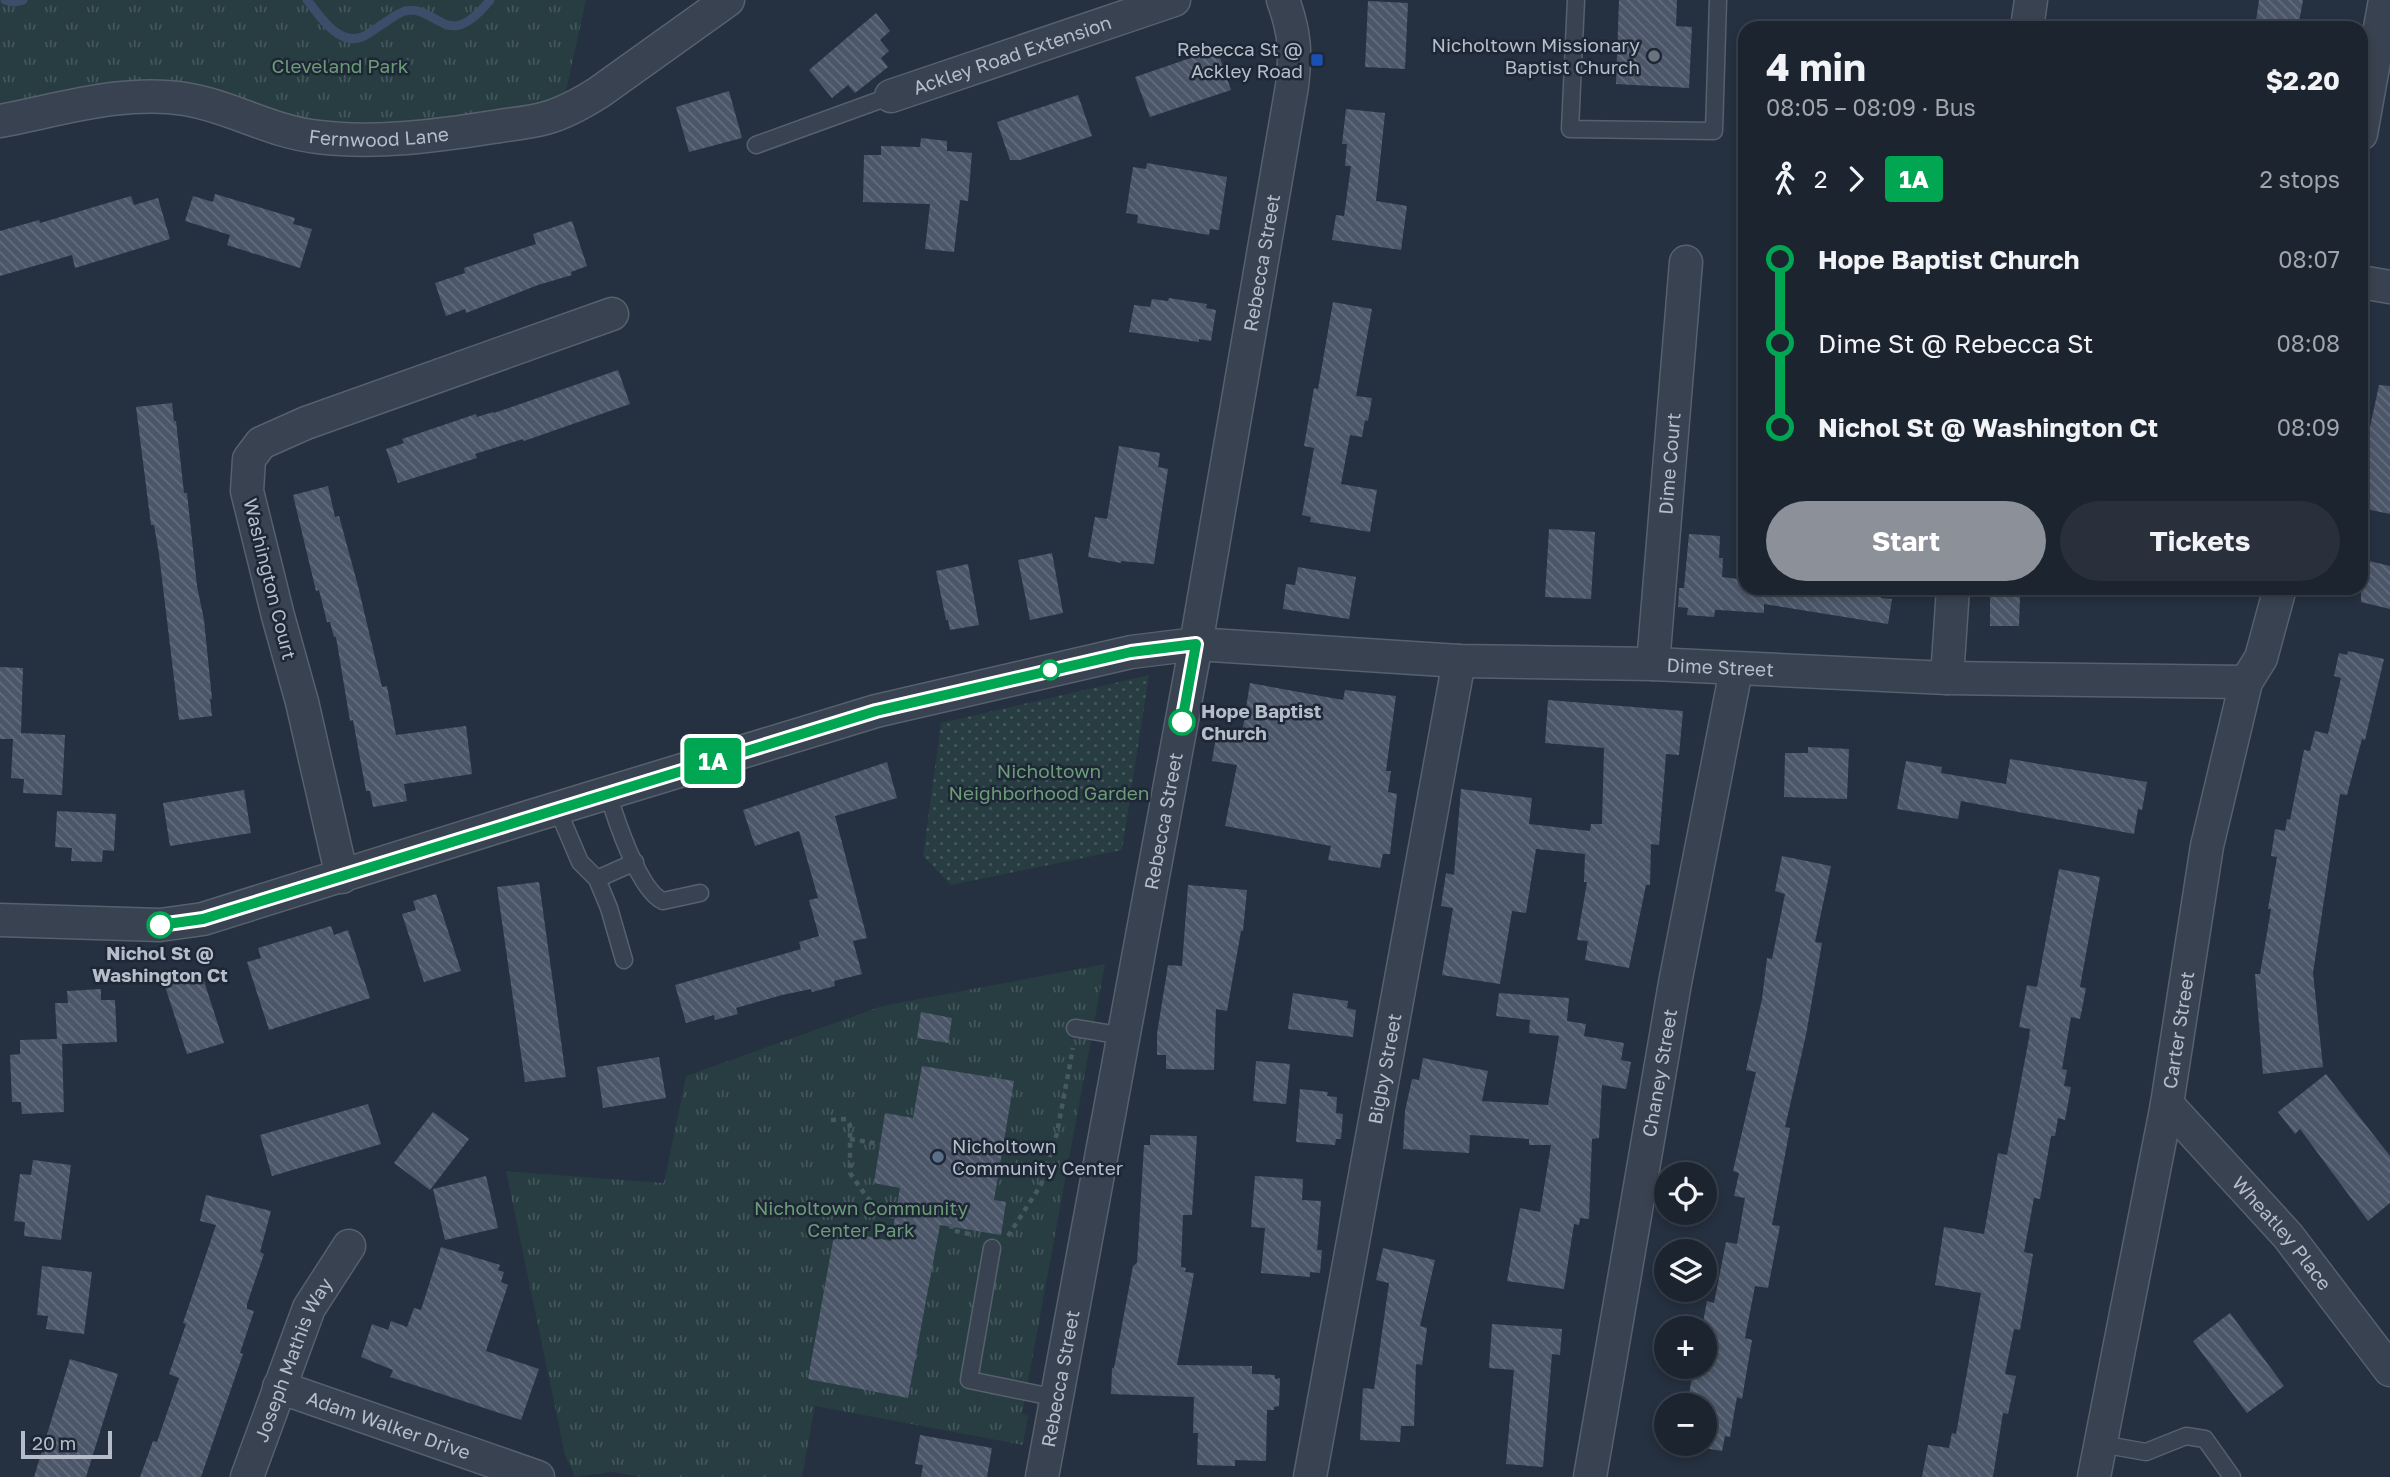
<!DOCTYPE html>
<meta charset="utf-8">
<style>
:root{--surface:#1c2430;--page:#29303c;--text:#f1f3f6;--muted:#a0a4ab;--line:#3a414c;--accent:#8c9099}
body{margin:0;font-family:"Golos Text",sans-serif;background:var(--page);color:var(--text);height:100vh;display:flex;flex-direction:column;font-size:26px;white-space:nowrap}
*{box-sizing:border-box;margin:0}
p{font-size:23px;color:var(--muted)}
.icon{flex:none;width:38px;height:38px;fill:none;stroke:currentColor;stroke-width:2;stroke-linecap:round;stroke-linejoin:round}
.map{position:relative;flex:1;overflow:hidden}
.details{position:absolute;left:1738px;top:21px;width:630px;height:574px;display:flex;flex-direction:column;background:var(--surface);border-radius:21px;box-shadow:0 4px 10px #0003,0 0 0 2px var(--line)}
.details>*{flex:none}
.badge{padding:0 14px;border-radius:5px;font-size:24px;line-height:46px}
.buttons{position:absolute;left:1654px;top:1162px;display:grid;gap:14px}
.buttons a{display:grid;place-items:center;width:63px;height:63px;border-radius:50%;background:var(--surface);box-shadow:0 4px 10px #0003,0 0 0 2px var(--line);font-size:35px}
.scale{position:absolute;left:21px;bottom:18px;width:91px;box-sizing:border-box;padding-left:7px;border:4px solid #b5bdca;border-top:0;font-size:19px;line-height:24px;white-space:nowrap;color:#b5bdca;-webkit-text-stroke:5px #1e2735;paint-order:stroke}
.map>.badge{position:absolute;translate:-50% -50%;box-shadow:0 0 0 4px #fff}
.legs{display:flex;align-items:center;gap:10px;height:77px;padding:0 28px;font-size:23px}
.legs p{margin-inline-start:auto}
.head{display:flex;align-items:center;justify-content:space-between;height:119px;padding:0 28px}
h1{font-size:38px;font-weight:700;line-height:52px}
.action{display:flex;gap:14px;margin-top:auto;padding:14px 28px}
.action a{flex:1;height:80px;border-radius:42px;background:var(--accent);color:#fff;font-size:28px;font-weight:700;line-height:80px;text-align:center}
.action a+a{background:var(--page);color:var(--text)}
ul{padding:0 28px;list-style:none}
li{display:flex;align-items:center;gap:24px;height:84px;font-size:26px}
li i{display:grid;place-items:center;width:10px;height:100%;margin:0 9px;background:currentColor}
li i::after{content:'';width:18px;height:18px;margin:-9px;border:5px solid;border-radius:50%;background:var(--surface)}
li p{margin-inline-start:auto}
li:first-child i{background:linear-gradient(#0000 50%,currentColor 0)}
li:last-child i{background:linear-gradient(currentColor 50%,#0000 0)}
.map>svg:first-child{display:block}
.grass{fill:url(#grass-tufts)}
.garden{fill:url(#garden-dots)}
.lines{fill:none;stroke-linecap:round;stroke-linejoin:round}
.stream{stroke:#3a4d69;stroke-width:9}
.building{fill:url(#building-back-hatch)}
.lane-casing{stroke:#57606d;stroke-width:19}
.street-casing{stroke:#57606d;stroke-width:35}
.path{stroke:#455a5e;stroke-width:4.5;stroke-dasharray:5 5;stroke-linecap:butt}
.lane{stroke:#394250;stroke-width:16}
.street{stroke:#394250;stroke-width:32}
.line-1-casing{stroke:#fff;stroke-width:16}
.line-1{stroke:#00a651;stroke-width:10}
.worship-dot{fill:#6b7280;stroke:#1e2735;stroke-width:2.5}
.transit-dot{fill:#1a4fb4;stroke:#1e2735;stroke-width:2.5}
.stop-1-dot{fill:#fff;stroke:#00a651;stroke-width:3.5}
.service-dot{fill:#5c6f8a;stroke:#1e2735;stroke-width:2.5}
.labels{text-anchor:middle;stroke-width:5;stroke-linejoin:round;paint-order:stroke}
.poi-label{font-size:19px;fill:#b5bdca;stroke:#1e2735;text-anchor:end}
.street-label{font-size:19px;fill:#b5bdca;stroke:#1e2735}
.park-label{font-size:19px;fill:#6c9b78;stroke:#1e2735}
.stop-label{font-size:19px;font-weight:bold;fill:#b5bdca;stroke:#1e2735;text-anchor:start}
</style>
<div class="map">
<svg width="2390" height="1477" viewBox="0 0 2390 1477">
<defs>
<pattern id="grass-tufts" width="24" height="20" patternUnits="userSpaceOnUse" patternTransform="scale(1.75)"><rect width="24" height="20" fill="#273d41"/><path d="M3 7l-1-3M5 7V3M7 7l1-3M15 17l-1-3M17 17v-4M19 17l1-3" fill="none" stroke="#44575b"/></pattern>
<pattern id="garden-dots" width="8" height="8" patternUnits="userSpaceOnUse" patternTransform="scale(1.75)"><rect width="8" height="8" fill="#273d41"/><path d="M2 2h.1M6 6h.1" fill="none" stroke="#44575b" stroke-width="1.8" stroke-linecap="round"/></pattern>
<pattern id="building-back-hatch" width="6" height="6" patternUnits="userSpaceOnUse" patternTransform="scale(1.75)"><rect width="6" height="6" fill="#4b5769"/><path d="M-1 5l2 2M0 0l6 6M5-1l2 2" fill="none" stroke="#636d7d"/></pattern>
</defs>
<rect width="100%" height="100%" fill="#253040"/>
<path class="grass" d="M0 0H586L564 100 451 125 332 134 177 88 0 112Z
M1105 964 1022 1414 1028 1416 1023 1445 815 1406 802 1477H642L611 1472 575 1477 565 1455 506 1171 664 1183 686 1076 882 1006Z"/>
<path class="garden" d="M1149 675 1122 850 951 885 923 856 941 723Z"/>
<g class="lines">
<path class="stream" d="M5 0 14 2 23 0
M307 0C320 16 338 46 362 37 369 34 375 29 381 25 388 21 397 13 405 11 438 4 446 55 490 0"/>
</g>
<path class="building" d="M1619 0H1677L1676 26 1692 27 1689 88 1616 84Z
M2259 0H2303L2298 28H2255Z
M1368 1 1408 3 1405 69 1365 67Z
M876 13 890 31 880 40 889 51 881 58 888 67 855 93 848 85 832 98 809 70Z
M1217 49 1231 90 1150 117 1135 77Z
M729 91 742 138 689 152 676 107Z
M1078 95 1092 136 1020 160H1010L997 122Z
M1346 109 1385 113 1376 201 1407 206 1401 250 1332 240 1336 215 1344 216 1351 166H1345L1347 144H1342Z
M921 138 947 141V151L972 153 968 201 960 200 954 252 925 249 930 204 863 202 864 155H881V146L920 147Z
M1147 163 1227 177 1219 230 1210 229 1209 235 1137 223 1138 215 1126 213 1133 167 1146 169Z
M215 194 295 218 293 224 312 229 300 268 227 245 230 235 185 221 193 196 213 202Z
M131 196 134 205 158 198 170 239 75 268 72 255 0 276V231L39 220 40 223Z
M572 221 587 266 571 272 572 275 538 285 466 313 465 309 446 316 435 283 465 273 464 268 536 244 533 234Z
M1169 298 1207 304 1206 308 1216 310 1211 341 1199 339V342L1129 332 1134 305 1150 307 1152 299 1168 301Z
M1333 302 1372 309 1356 396 1372 398 1368 421 1365 420 1362 437 1350 435 1341 484 1377 490 1370 532 1310 522 1311 517 1302 515 1314 448 1304 446 1314 388 1318 389Z
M618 370 630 404 524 441 523 439 475 454 477 458 398 483 386 449 404 443 402 439 476 414 477 417 493 412 494 413Z
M2379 385 2390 386V514L2361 508V457L2364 441H2367Z
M172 403 174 421H176L184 493H187L197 586 204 620 212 699H210L212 716 179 720 159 554 154 525H151L136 407Z
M1119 446 1160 453 1158 467 1168 469 1154 564 1121 561V563L1088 557 1095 517 1107 519Z
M328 486 335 517 339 516 358 586 382 687 387 686 396 735 466 726 472 774 404 784 407 801 373 807 370 791H366L353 720 350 721 336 637H334L330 622H327L319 590 316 591 293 495Z
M1549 529 1595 532 1591 599 1545 597Z
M1689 534 1720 536 1719 558H1723L1722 577 1745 580V588H1883L1881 598 1892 599 1888 624 1764 604V613L1719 610H1715L1714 617 1687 615 1688 608 1678 607 1679 588H1684Z
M1052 553 1063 613 1030 620 1018 560Z
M2361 559 2390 566V609L2361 602Z
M968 564 979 625 950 630 948 620H946L936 571Z
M1298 567 1356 577 1349 619 1283 609 1286 584 1295 585Z
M1990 596 2020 597 2019 626H1990Z
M2348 651 2384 659 2365 740 2362 739 2347 795 2340 794 2313 973 2323 1067 2263 1074 2255 974H2260L2271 909H2268L2277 857 2271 856 2275 829 2285 831 2287 819 2290 820 2304 750 2310 751 2315 731 2328 734 2341 678 2334 676 2339 653 2347 655Z
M0 667 23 668 21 733 65 735 62 795 23 793 24 779 11 778 13 739H0Z
M1250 683 1343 700 1345 690 1396 696 1386 771H1391L1388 792 1397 794 1390 854H1383L1380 868 1328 860 1331 846 1225 826 1237 765 1212 761 1216 737 1241 740Z
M1548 700 1683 711 1679 755 1666 754 1659 845 1651 844 1650 885H1646L1629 968 1585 960 1588 941 1577 940 1587 882H1584L1585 854 1536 849 1526 913 1512 911 1500 984 1442 975 1453 908 1441 906 1446 873 1454 875 1461 789 1532 798 1529 824 1590 831 1591 824H1602L1604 748 1545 743Z
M1808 747 1849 749 1847 799 1784 797 1785 753H1808Z
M2010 759 2147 782 2142 810 2138 809 2134 834 1961 801 1958 819 1897 809 1906 761 1942 767 1941 773 2006 784Z
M887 762 897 798 835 816 867 938 853 941 862 974 834 981 835 986 812 992 811 989 782 995 736 1008 738 1014 715 1020 714 1015 686 1023 675 985 801 949 799 942 819 936 809 900 818 898 799 831 755 846 743 810Z
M244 790 251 833 170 846 163 803Z
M57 811 116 814 114 851 103 850 102 862 71 861 72 848 55 847Z
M1782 856 1831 866 1815 942 1822 943 1806 1035 1785 1127 1790 1128 1772 1225 1780 1226 1768 1288 1755 1286 1745 1338 1752 1340 1742 1399 1737 1397 1730 1437 1725 1436 1722 1451 1680 1444H1704V1405H1687L1694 1367H1704V1328H1702L1707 1301 1714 1303 1726 1242 1737 1244 1745 1198 1734 1196 1739 1173 1733 1171 1756 1072 1746 1070 1762 999 1767 958 1772 959 1785 894 1775 891Z
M2059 869 2100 877 2080 987 2086 988 2080 1019 2071 1017 2062 1069 2067 1070 2064 1086 2071 1087 2065 1120 2058 1118 2055 1136H2051L2040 1199 2034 1198 2024 1252 2033 1254 2020 1330 2014 1329 2005 1374 2016 1376 2008 1414 2003 1413 1993 1477H1922L1928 1445 1949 1448 1952 1433 1956 1434 1981 1293 1935 1285 1944 1227 1984 1234 1998 1153 2007 1155 2029 1038 2030 1029 2019 1027 2027 985 2037 987Z
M539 882 566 1077 525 1082 497 887Z
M1188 885 1247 890 1243 931H1241L1227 1011 1216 1009 1214 1070 1166 1069V1055H1157V1034L1168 965 1182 966Z
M436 894 461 971 424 982 402 914 416 910 413 901Z
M331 926 334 935 348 930 370 998 269 1030 247 962 261 958 258 948Z
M185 970 188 979 202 975 224 1043 187 1054 162 977Z
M101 989V1000H115L117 1042 62 1044 64 1112 22 1114 21 1102H12L10 1055 20 1054V1040L57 1039 55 1003H68L67 991Z
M1293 993 1348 1001 1347 1008 1356 1010 1353 1037 1288 1029Z
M1499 993 1569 998 1567 1021 1586 1024 1584 1036 1624 1043 1621 1060 1631 1062 1626 1089 1602 1085 1599 1138 1592 1139 1589 1219 1580 1218 1579 1225 1574 1224 1564 1289 1507 1281 1520 1208 1540 1212 1551 1145H1529V1139L1470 1135 1469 1153 1403 1149 1405 1111 1412 1079 1419 1080 1423 1058 1488 1071 1482 1101 1548 1105 1559 1036 1529 1033 1530 1020 1496 1016Z
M921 1012 952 1018 948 1043 917 1038Z
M659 1057 666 1098 603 1108 597 1067Z
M1256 1061 1290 1064 1286 1104 1253 1101Z
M922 1066 1014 1081 994 1200 1006 1202 1001 1235 940 1225 908 1398 808 1379 835 1230 891 1241 900 1188 874 1183 885 1113 913 1118Z
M2326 1074 2390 1156V1203L2368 1221 2300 1129 2295 1134 2278 1112Z
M1300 1089 1328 1092 1327 1096 1337 1097 1336 1113 1343 1114 1341 1139H1336L1335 1145 1296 1142Z
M368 1104 381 1144 272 1176 260 1135Z
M433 1112 469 1139 430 1190 394 1163Z
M1150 1135 1197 1136 1192 1215H1183L1181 1267 1186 1268 1185 1272 1194 1273 1177 1365 1252 1366V1374L1275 1375V1379L1280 1378 1279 1406 1274 1407V1410H1267L1266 1461 1235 1460V1466L1197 1465 1198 1433H1193L1194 1397 1111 1394 1112 1368H1114L1133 1266 1137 1263 1144 1145H1150Z
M33 1160 71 1165 61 1240 24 1236 25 1222 14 1221 20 1174 31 1175Z
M486 1176 498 1228 445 1240 433 1189Z
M1255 1176 1303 1179 1302 1200 1321 1201 1317 1250H1322L1320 1273 1310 1272V1277L1261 1273 1265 1228 1251 1227Z
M206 1195 271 1211 260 1252 264 1254 247 1304V1309L254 1311 240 1353 243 1354 201 1477H140L153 1441 157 1442 179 1378 169 1374 186 1324 183 1323 216 1225 200 1221Z
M441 1247 500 1265 498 1270 504 1272 501 1282 508 1285 486 1351 539 1369 521 1420 390 1377 393 1370 361 1357 372 1324 388 1330 391 1321 407 1327 414 1308 421 1310Z
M1383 1248 1435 1260 1420 1326 1427 1328 1422 1365 1416 1364 1414 1426H1401L1400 1442 1360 1440 1363 1388 1374 1389 1389 1283 1376 1280Z
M42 1266 92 1272 84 1334 46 1329 48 1316 37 1315Z
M2230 1313 2284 1386 2247 1413 2193 1341Z
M1492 1324 1562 1329 1560 1355 1552 1354 1543 1467 1506 1464 1514 1370 1489 1368Z
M70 1359 118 1374 86 1477H34Z
M920 1435 992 1448 987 1477H921L923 1465 915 1464Z"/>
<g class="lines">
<g class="lane-casing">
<path id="lane" d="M1576 0 1570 129 1714 131 1718 0
M756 145 891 96
M608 793C615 817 639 891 663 901L700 893
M557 808 580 862 597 879 609 908 624 960
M597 879 635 862
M1075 1028 1124 1036
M992 1248 969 1380 1057 1398
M2101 1444 2146 1452 2186 1436 2205 1439 2232 1477"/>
</g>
<g class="street-casing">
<g id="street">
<path d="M2027 28 2031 0"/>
<path id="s1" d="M891 96 1174 0"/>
<path id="s2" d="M0 121C59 110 124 89 185 99 230 106 271 132 318 137 376 144 436 136 493 127 510 124 529 123 546 118 564 113 582 103 598 93L728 0"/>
<path d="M2361 134 2385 0"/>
<path d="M2361 282 2390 287"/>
<path id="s3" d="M1653 664 1686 262"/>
<path d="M1947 678 1953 588"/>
<path d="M342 877 302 702 278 616 247 491 249 459 261 443 306 423 612 314"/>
<path id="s4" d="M0 920 160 925 203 919 535 815 876 711 1131 652 1196 644 1459 661 1653 664 1947 678 2246 682"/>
<path id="s5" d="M2167 1104 2288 1236 2390 1370"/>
<path id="s6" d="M279 1387 538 1477"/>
<path id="s7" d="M247 1477 309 1308 349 1246"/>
<path id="s8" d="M1042 1477 1196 644 1292 86C1296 52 1295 33 1283 0"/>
<path id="s9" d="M1310 1477 1459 661"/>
<path id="s10" d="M1590 1477 1675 983 1736 670"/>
<path id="s11" d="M2094 1477 2167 1104 2207 846 2246 682 2261 658 2280 588"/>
</g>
</g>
<path class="path" d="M831 1120 846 1119 850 1125V1173L866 1196 885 1216 953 1218 951 1230 974 1235
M850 1139 880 1144
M1008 1236 1041 1185 1057 1133 1073 1048"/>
<use href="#lane" class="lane"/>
<use href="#street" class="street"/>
</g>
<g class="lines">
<g class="line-1-casing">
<path id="line-1" d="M160 925 203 919 876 711 1131 652 1196 644 1182 722"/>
</g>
<use href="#line-1" class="line-1"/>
</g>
<circle class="worship-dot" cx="1654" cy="56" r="7"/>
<rect class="transit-dot" x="1310" y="53" width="14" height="14" rx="3.5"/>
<g class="stop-1-dot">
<circle cx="1050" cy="670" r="9"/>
<circle cx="1182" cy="722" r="12"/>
<circle cx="160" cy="925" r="12"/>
</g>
<circle class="service-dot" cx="938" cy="1157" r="7"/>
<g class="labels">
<g class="poi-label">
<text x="1640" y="52">Nicholtown Missionary<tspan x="1640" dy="22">Baptist Church</tspan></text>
<text x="1303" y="56">Rebecca St @<tspan x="1303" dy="22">Ackley Road</tspan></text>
<text x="952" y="1153" text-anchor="start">Nicholtown<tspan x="952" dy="22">Community Center</tspan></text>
</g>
<g class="street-label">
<text dy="7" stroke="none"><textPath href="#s1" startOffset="128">Ackley Road Extension</textPath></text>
<text dy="7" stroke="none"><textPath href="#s2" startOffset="387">Fernwood Lane</textPath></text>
<text dy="7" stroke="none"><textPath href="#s8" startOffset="1234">Rebecca Street</textPath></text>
<text dy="7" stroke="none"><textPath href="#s3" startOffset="201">Dime Court</textPath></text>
<text transform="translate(270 579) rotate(76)" y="7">Washington Court</text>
<text dy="7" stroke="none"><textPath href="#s4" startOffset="1760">Dime Street</textPath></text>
<text dy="7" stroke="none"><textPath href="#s8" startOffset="667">Rebecca Street</textPath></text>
<text dy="7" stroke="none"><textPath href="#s11" startOffset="455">Carter Street</textPath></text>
<text dy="7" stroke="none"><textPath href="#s9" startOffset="415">Bigby Street</textPath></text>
<text dy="7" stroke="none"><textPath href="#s10" startOffset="410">Chaney Street</textPath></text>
<text dy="7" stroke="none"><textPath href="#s5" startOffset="173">Wheatley Place</textPath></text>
<text dy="7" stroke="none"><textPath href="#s7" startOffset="126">Joseph Mathis Way</textPath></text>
<text dy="7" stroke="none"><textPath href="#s8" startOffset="100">Rebecca Street</textPath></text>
<text dy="7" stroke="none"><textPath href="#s6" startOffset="116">Adam Walker Drive</textPath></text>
</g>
<g class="park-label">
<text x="340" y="73">Cleveland Park</text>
<text x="1049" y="778">Nicholtown<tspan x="1049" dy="22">Neighborhood Garden</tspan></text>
<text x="861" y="1215">Nicholtown Community<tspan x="861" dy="22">Center Park</tspan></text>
</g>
<g class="stop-label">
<text x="1201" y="718">Hope Baptist<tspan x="1201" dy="22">Church</tspan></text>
<text x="160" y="960" text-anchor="middle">Nichol St @<tspan x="160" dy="22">Washington Ct</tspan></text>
</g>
</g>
</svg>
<div class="buttons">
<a><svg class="icon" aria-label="locate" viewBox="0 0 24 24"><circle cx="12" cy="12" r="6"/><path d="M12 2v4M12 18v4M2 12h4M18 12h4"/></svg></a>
<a><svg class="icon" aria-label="layers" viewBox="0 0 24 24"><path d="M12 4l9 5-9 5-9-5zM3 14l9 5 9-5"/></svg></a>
<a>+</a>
<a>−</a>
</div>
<div class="scale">20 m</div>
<b class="badge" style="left:713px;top:761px;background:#00a651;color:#fff">1A</b>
<section class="details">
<div class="head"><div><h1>4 min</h1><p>08:05 – 08:09 · Bus</p></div><b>$2.20</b></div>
<div class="legs"><svg class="icon" aria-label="walk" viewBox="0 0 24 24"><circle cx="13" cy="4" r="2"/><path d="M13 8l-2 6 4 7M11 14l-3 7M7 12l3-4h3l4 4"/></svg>2<svg class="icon" aria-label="forward" viewBox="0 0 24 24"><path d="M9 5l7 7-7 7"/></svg><b class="badge" style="background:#00a651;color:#fff">1A</b><p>2 stops</p></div>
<ul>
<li><i style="color:#00a651"></i><b>Hope Baptist Church</b><p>08:07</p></li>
<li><i style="color:#00a651"></i><span>Dime St @ Rebecca St</span><p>08:08</p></li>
<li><i style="color:#00a651"></i><b>Nichol St @ Washington Ct</b><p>08:09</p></li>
</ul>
<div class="action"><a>Start</a><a>Tickets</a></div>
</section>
</div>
